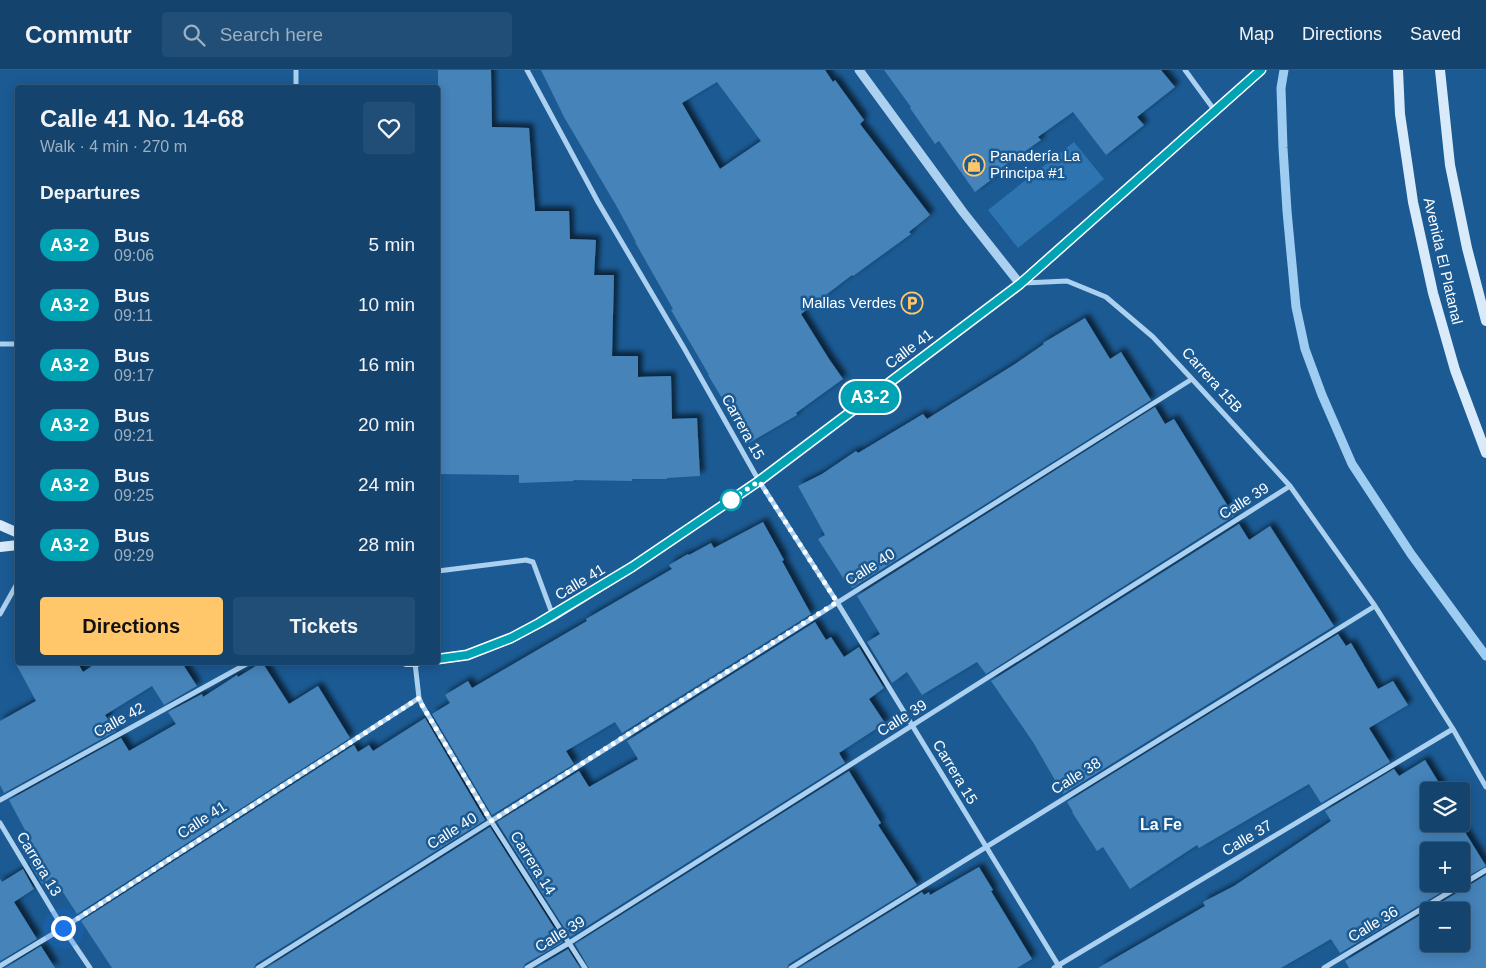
<!DOCTYPE html>
<meta charset="utf-8">
<style>
:root{--surface:#14446e;--page:#214e76;--text:#f1f3f6;--muted:#9db0c2;--line:#335c81;--accent:#ffc76a}
body{margin:0;font-family:Helvetica,sans-serif;background:var(--page);color:var(--text);height:100vh;display:flex;flex-direction:column;font-size:19px;white-space:nowrap}
*{box-sizing:border-box;margin:0}
p{font-size:16px;color:var(--muted)}
.icon{flex:none;width:28px;height:28px;fill:none;stroke:currentColor;stroke-width:2;stroke-linecap:round;stroke-linejoin:round}
.map{position:relative;flex:1;overflow:hidden}
.details{position:absolute;left:15px;top:15px;width:425px;height:580px;display:flex;flex-direction:column;background:var(--surface);border-radius:5px;box-shadow:0 2px 12px #0003,0 0 0 1px var(--line)}
.details>*{flex:none}
.badge{padding:0 10px;border-radius:16px;font-size:18px;line-height:32px}
.controls{position:absolute;left:1420px;top:712px;display:grid;gap:10px}
.controls a{display:grid;place-items:center;width:50px;height:50px;border-radius:5px;background:var(--surface);box-shadow:0 2px 12px #0003,0 0 0 1px var(--line);font-size:25px}
.you{position:absolute;width:25px;height:25px;margin:-12px;border:4px solid #fff;border-radius:50%;background:#1a73e8;box-shadow:0 0 0 8px #1a73e833}
.map>.badge{position:absolute;translate:-50% -50%;box-shadow:0 0 0 2px #fff}
h2{padding:0 25px;font-size:19px;line-height:45px}
.round{display:grid;place-items:center;flex:none;width:52px;height:52px;border-radius:5px;background:var(--page)}
.overview{display:flex;align-items:center;justify-content:space-between;height:85px;padding:0 25px}
h1{font-size:24px;font-weight:700;line-height:38px}
.action{display:flex;gap:10px;margin-top:auto;padding:10px 25px}
.action a{flex:1;height:58px;border-radius:5px;background:var(--accent);color:#111;font-size:20px;font-weight:700;line-height:58px;text-align:center}
.action a+a{background:var(--page);color:var(--text)}
ul{padding:0;list-style:none}
li{display:flex;align-items:center;gap:15px;height:60px;padding:0 25px}
li div{flex:1}
li b{display:block;font-size:19px}
li em{font-style:normal}
li .badge{min-width:55px;font-weight:700;text-align:center}
header{display:flex;align-items:center;gap:30px;box-sizing:border-box;height:70px;padding:0 25px;background:var(--surface);border-bottom:1px solid var(--line)}
header strong{font-size:24px}
nav{display:flex;gap:28px;margin-inline-start:auto;font-size:18px}
.search{width:350px;height:45px;background:var(--page);display:flex;align-items:center;gap:12px;box-sizing:border-box;padding:0 18px;border-radius:5px;color:var(--muted);font-size:19px}
.map>svg:first-child{display:block}
.green{fill:#2e74b1}
.lines{fill:none;stroke-linecap:round;stroke-linejoin:round}
.stream{stroke:#9fccf1;stroke-width:9}
.building{fill:#4483b9;fill-rule:evenodd;filter:url(#shadow)}
.minor{stroke:#acd0ef;stroke-width:5}
.tertiary{stroke:#acd0ef;stroke-width:9}
.secondary{stroke:#d9ebfb;stroke-width:10}
.line-casing{stroke:#fff;stroke-width:11}
.line{stroke:#00a3b4;stroke-width:8}
.walk{stroke:#fff;stroke-width:5;stroke-dasharray:0 9}
.stop-dot{fill:#fff;stroke:#00a3b4;stroke-width:2.5}
.labels{text-anchor:middle;stroke-width:5;stroke-linejoin:round;paint-order:stroke}
.poi-label{font-size:15px;fill:#fff;stroke:#1b5a93;text-anchor:start}
.street-label{font-size:15px;fill:#fff;stroke:#1b5a93}
.neighbourhood-label{font-size:16px;font-weight:bold;fill:#fff;stroke:#1b5a93}
</style>
<header>
<strong>Commutr</strong>
<div class="search"><svg class="icon" aria-label="search" viewBox="0 0 24 24"><circle cx="10" cy="10" r="6"/><path d="M15 15l6 6"/></svg>Search here</div>
<nav><a>Map</a><a>Directions</a><a>Saved</a></nav>
</header>
<div class="map">
<svg width="1486" height="898" viewBox="0 0 1486 898">
<defs>
<filter id="shadow"><feDropShadow dx="4.5" dy="-4.5" stdDeviation="2.5" flood-color="#0009"/></filter>
</defs>
<rect width="100%" height="100%" fill="#1b5a93"/>
<path class="green" d="M1074 72 1104 109 1018 178 988 140Z"/>
<g class="lines">
<path class="stream" d="M1284 0 1281 18 1283 78 1287 141 1296 237 1305 279 1322 325 1352 394 1411 484 1486 586"/>
</g>
<path class="building" d="M438 0H491L492 57 529 58 535 141H569L570 169 596 170 594 205H614L612 286H638V307L671 306 672 349 697 348 700 406 667 408V409H632V411L573 410 574 411 519 413V405L438 404Z
M541 0H825L833 12 835 10 864 50 860 54 930 145 909 162 911 164 871 193 853 206 852 205 801 244 829 289 843 309 796 343 797 345 749 373 708 305H709L671 240 673 239 635 172H636L617 137 564 47ZM717 12 761 71 720 99 682 33Z
M884 0H1161L1175 17 1137 47 1144 55 1106 85 1073 42 1038 67 1041 70 997 101 999 104 975 122 939 71 935 74 910 38 911 37Z
M1085 248 1110 289 1121 282 1151 330 852 518 849 512 847 514 818 469 825 465 798 416 822 404 856 381 858 383 923 344 927 349 1015 294 1044 274 1043 273Z
M1155 337 1165 354 1174 349 1234 446 986 604 977 592 922 625 907 602 892 613 867 572 880 564 857 526Z
M763 452 784 490 782 491 811 544 622 663 615 652 566 681 574 694 492 745 432 644 450 633 445 625 468 611 472 618 587 551 586 549 672 499 669 495 688 484 689 485 711 473 714 478Z
M1239 454 1249 470 1270 456 1334 556 1063 724 1033 672 991 611Z
M815 552 826 570 831 567 844 587 859 577 884 618 869 629 885 653 839 683 845 693 570 867 497 752 579 701 589 717 638 689 627 671Z
M1338 564 1346 576 1351 573 1378 619 1393 611 1408 635 1369 658 1390 692 1321 733 1309 714 1199 778 1197 775 1130 819 1103 777 1097 781 1072 742H1073L1067 732Z
M15 592H77L83 602 98 592H190L184 596 197 616 164 635 152 616 105 645 116 661 4 723 0 715V651L36 631Z
M262 592 289 634 318 616 350 668 77 844 53 807 42 814 30 794 40 788 9 730 121 668 129 681 176 654 168 642 202 624 203 627 237 605 238 607Z
M425 648 485 750 256 894 254 898H112L81 851 354 675 358 682 369 675 373 681Z
M1425 690 1444 721H1429V754H1460L1486 796 1461 810V781H1429V814H1455L1340 883 1331 869 1281 898H1098L1205 836 1203 832 1234 816 1331 751 1325 741 1394 699 1399 706Z
M849 701 881 753 878 755 917 815 789 894 787 898H589L575 874Z
M490 757 563 872 525 894 523 898H266Z
M979 797 993 820 991 821 1032 889 1017 898H799L922 822 924 825 929 822 930 825Z
M23 799 34 819 14 832 37 869 0 891V809L2 812Z
M1486 805V898H1349L1345 891ZM1429 841H1461V874H1429Z
M41 876 55 898H5Z
M568 879 580 898H536Z"/>
<g class="lines">
<path class="minor" d="M527 0 598 132 684 278 759 411 837 532 1060 898
M1185 0 1215 41
M296 18V0
M1024 213 1067 211 1106 227 1153 267 1192 309 1290 416 1375 536 1453 659 1486 717
M0 274H18
M438 501 526 490 533 492 553 546
M0 544 18 512
M415 593 419 628 422 635 491 751 585 898
M0 730 250 592
M0 753 63 858 90 898
M0 896 63 858 419 628
M258 898 1192 309
M527 898 569 873 1290 416
M791 898 1375 536
M1054 898 1453 659
M1324 898 1486 800"/>
<path class="tertiary" d="M859 0 963 142 1020 214"/>
<path class="secondary" d="M1398 0 1400 44 1413 132 1433 223 1455 300 1486 383
M1440 0 1450 95 1467 178 1486 251
M0 455 18 463
M0 477 18 475
M438 589 467 585 511 568 553 546 632 497 759 411 1020 214 1261 0
M406 592H417"/>
</g>
<g class="lines">
<g class="line-casing">
<path id="line" d="M438 589 467 585 511 568 539 553 632 497 759 411 1020 214 1261 0"/>
</g>
<use href="#line" class="line"/>
<path class="walk" d="M63 858 419 628 422 635 491 751 837 532 759 411 728 432 731 430"/>
</g>
<defs>
<g id="shop-ring" transform="scale(1.125)"><circle r="9.5" fill="#1b5a93" stroke="#ffc76a" stroke-width="1.5"/><path d="M-5-2.5h2.3a2.7 3.5 0 0 1 5.4 0H5L5.5 6h-11ZM-1.5-2.5h3a1.5 2.3 0 0 0-3 0Z" fill="#ffc76a"/></g>
<g id="parking-ring" transform="scale(1.125)"><circle r="9.5" fill="#1b5a93" stroke="#ffc76a" stroke-width="1.5"/><path d="M-3.5-5.5H1a3.5 3.5 0 0 1 0 7H-1V5.5H-3.5ZM-1-3.4V-.6H.8a1.4 1.4 0 0 0 0-2.8Z" fill="#ffc76a"/></g>
</defs>
<g fill-rule="evenodd">
<use href="#shop-ring" x="974" y="95"/>
<use href="#parking-ring" x="912" y="233"/>
</g>
<circle class="stop-dot" cx="731" cy="430" r="10"/>
<g class="labels">
<g class="poi-label">
<text x="990" y="91">Panadería La<tspan x="990" dy="17">Principa #1</tspan></text>
<text x="896" y="238" text-anchor="end">Mallas Verdes</text>
</g>
<g class="street-label">
<text transform="translate(1443 191) rotate(77)" y="5">Avenida El Platanal</text>
<text transform="translate(909 279) rotate(-37)" y="5">Calle 41</text>
<text transform="translate(1212 310) rotate(48)" y="5">Carrera 15B</text>
<text transform="translate(743 357) rotate(61)" y="5">Carrera 15</text>
<text transform="translate(1244 431) rotate(-32)" y="5">Calle 39</text>
<text transform="translate(870 497) rotate(-32)" y="5">Calle 40</text>
<text transform="translate(580 512) rotate(-31)" y="5">Calle 41</text>
<text transform="translate(902 648) rotate(-32)" y="5">Calle 39</text>
<text transform="translate(119 650) rotate(-29)" y="5">Calle 42</text>
<text transform="translate(955 702) rotate(59)" y="5">Carrera 15</text>
<text transform="translate(1076 706) rotate(-32)" y="5">Calle 38</text>
<text transform="translate(202 750) rotate(-33)" y="5">Calle 41</text>
<text transform="translate(452 761) rotate(-32)" y="5">Calle 40</text>
<text transform="translate(1247 768) rotate(-31)" y="5">Calle 37</text>
<text transform="translate(533 793) rotate(58)" y="5">Carrera 14</text>
<text transform="translate(39 794) rotate(59)" y="5">Carrera 13</text>
<text transform="translate(1373 854) rotate(-31)" y="5">Calle 36</text>
<text transform="translate(560 864) rotate(-31)" y="5">Calle 39</text>
</g>
<g class="neighbourhood-label">
<text x="1161" y="760">La Fe</text>
</g>
</g>
</svg>
<div class="controls">
<a><svg class="icon" aria-label="layers" viewBox="0 0 24 24"><path d="M12 4l9 5-9 5-9-5zM3 14l9 5 9-5"/></svg></a>
<a>+</a>
<a>−</a>
</div>
<div class="you" style="left:63px;top:858px"></div>
<b class="badge" style="left:870px;top:327px;background:#00a3b4;color:#fff">A3-2</b>
<section class="details">
<div class="overview"><div><h1>Calle 41 No. 14-68</h1><p>Walk · 4 min · 270 m</p></div><a class="round"><svg class="icon" aria-label="heart" viewBox="0 0 24 24"><path d="M12 20l-8-8c-3-5 5-10 8-4 3-6 11-1 8 4z"/></svg></a></div>
<h2>Departures</h2>
<ul>
<li><span class="badge" style="background:#00a3b4;color:#fff">A3-2</span><div><b>Bus</b><p>09:06</p></div><em>5 min</em></li>
<li><span class="badge" style="background:#00a3b4;color:#fff">A3-2</span><div><b>Bus</b><p>09:11</p></div><em>10 min</em></li>
<li><span class="badge" style="background:#00a3b4;color:#fff">A3-2</span><div><b>Bus</b><p>09:17</p></div><em>16 min</em></li>
<li><span class="badge" style="background:#00a3b4;color:#fff">A3-2</span><div><b>Bus</b><p>09:21</p></div><em>20 min</em></li>
<li><span class="badge" style="background:#00a3b4;color:#fff">A3-2</span><div><b>Bus</b><p>09:25</p></div><em>24 min</em></li>
<li><span class="badge" style="background:#00a3b4;color:#fff">A3-2</span><div><b>Bus</b><p>09:29</p></div><em>28 min</em></li>
</ul>
<div class="action"><a>Directions</a><a>Tickets</a></div>
</section>
</div>
